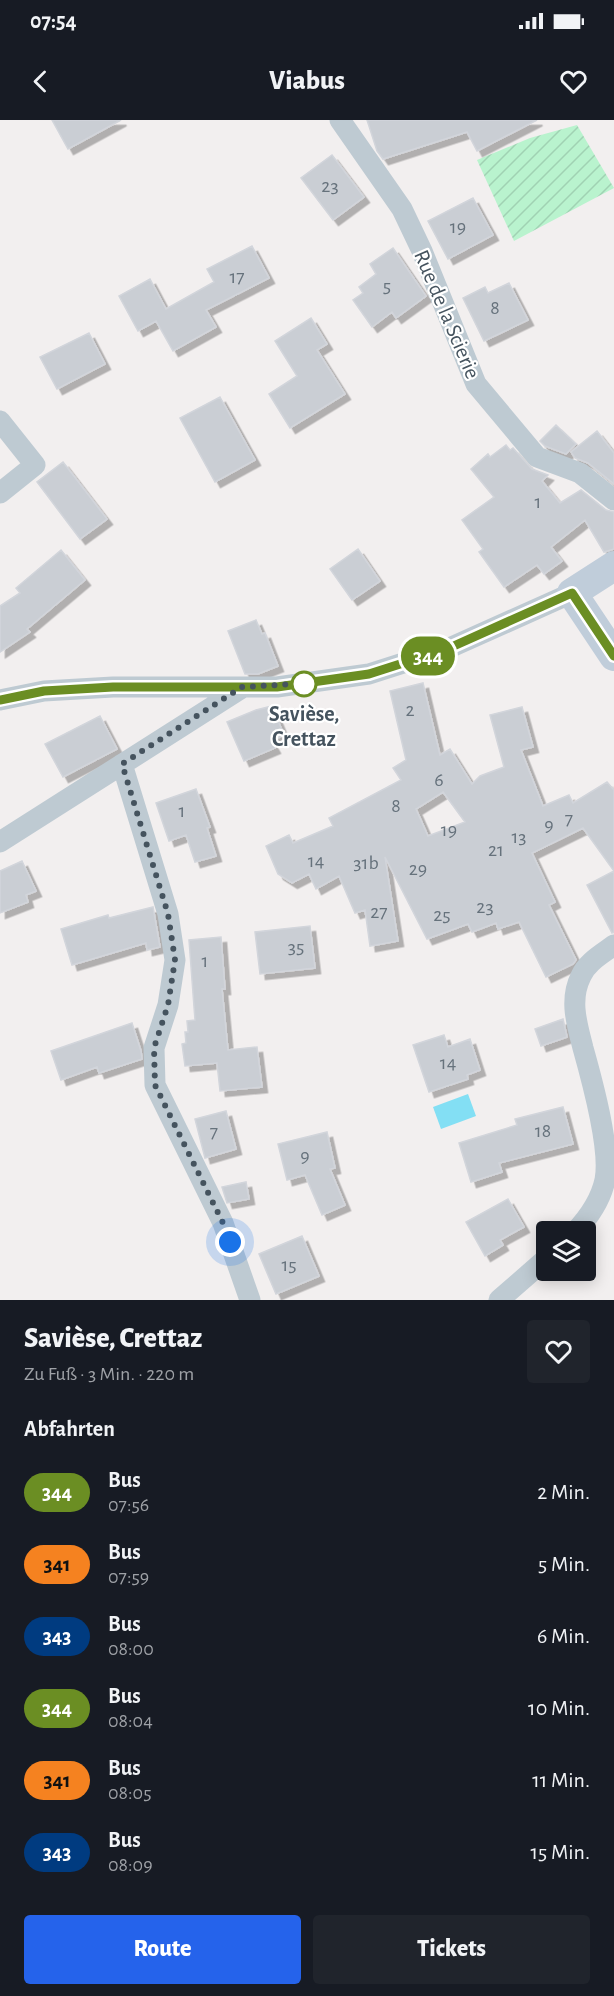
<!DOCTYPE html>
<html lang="de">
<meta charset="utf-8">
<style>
:root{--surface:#171b24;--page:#20242c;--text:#f1f3f6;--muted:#9ea1a6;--accent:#2563eb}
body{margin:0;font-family:"Alegreya Sans",sans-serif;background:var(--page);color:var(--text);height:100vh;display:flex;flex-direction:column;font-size:22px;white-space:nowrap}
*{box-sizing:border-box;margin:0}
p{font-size:20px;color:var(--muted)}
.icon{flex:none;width:33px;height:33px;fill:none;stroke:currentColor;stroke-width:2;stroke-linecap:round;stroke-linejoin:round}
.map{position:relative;height:1180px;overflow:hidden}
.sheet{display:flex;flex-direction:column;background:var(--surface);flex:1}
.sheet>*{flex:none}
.badge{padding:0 12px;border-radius:20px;font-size:21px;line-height:39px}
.fabs{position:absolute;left:536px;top:1101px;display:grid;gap:12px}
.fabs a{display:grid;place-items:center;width:60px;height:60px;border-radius:6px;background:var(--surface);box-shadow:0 3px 15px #0003;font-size:30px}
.you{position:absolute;width:30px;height:30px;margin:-15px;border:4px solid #fff;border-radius:50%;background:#1a73e8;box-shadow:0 0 0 9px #1a73e833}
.map>.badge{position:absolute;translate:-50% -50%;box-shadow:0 0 0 3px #fff}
h2{padding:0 24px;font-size:22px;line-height:54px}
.round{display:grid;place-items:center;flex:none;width:63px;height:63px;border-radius:6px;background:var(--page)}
.summary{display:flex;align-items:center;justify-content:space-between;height:102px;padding:0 24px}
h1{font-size:28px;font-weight:800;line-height:45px}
.primary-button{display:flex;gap:12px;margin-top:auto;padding:12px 24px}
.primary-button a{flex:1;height:69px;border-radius:6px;background:var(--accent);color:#fff;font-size:24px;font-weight:800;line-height:69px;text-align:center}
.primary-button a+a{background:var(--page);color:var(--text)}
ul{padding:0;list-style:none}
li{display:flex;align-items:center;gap:18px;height:72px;padding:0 24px}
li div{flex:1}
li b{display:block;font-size:22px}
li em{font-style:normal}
li .badge{min-width:66px;font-weight:700;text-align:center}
.status{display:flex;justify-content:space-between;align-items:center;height:42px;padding:0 30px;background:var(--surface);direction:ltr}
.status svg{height:16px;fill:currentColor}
header{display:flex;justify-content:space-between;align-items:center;height:78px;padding:0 24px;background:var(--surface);font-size:27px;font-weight:800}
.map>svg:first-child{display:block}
.garden{fill:url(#garden-furrows)}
.water{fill:#83dff4}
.building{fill:#caced4;stroke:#d2d5db;stroke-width:1.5;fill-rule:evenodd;filter:url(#shadow)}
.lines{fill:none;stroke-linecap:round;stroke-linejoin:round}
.street{stroke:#becad2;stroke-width:21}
.secondary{stroke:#c0cdda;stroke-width:30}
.line-casing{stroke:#fff;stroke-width:14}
.line{stroke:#6b8e23;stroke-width:9}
.walk{stroke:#45535e;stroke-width:6;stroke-dasharray:0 10.8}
.stop-dot{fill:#fff;stroke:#6b8e23;stroke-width:3}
.labels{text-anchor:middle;stroke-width:4.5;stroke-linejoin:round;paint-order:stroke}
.number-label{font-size:20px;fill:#66727c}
.street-label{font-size:22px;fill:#45535e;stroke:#fff}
.stop-label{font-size:22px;font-weight:bold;fill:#45535e;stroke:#fff}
</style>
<div class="status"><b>07:54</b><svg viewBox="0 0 49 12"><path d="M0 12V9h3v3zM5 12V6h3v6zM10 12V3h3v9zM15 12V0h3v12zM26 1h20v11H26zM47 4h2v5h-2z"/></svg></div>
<header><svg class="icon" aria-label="back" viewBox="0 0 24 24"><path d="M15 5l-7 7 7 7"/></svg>Viabus<svg class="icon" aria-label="heart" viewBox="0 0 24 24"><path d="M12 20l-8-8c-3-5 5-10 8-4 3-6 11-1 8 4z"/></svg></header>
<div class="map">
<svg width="614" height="1180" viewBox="0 0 614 1180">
<defs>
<pattern id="garden-furrows" width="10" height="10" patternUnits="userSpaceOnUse" patternTransform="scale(1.5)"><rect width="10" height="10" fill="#b9f3ce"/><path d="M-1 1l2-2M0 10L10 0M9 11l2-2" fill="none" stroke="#a0d2b3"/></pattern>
<filter id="shadow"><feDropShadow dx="5.5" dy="5.5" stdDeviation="0" flood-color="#0004"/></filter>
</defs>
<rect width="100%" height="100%" fill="#f2efef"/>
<path class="garden" d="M577 5 614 68 514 121 477 40 530 18Z"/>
<path class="water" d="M468 974 476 996 441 1009 433 987Z"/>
<path class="building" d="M52 0H121L68 29Z
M367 0H537L477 31 467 12 383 39 377 31Z
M332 35 364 77 333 100 301 58Z
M473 78 493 115 448 139 428 101Z
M252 126 269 158 206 190 216 207 173 231 156 201 138 211 119 176 150 159 166 189 214 162 207 149Z
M393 128 426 176 396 198 392 192 372 207 353 180 363 173 359 167 376 154 370 144Z
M509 163 528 200 484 221 463 178 485 167 488 173Z
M311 198 327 224 317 230 345 274 290 308 269 274 297 256 275 221Z
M89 213 105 244 57 269 40 237Z
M220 277 255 340 215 362 180 298Z
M556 305 576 324 566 334 545 326 540 321Z
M597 311 614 333V364L588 343 575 338 571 332Z
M506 325 510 330 513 328 532 349 548 355 542 361 560 383 581 370 606 390 614 392V429L604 432 585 400 551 427 562 441 544 454 537 445 504 467 479 432 483 429 462 400 494 377 471 349 488 334 490 337Z
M63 342 107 399 80 419 37 362Z
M358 429 380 461 352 480 330 449Z
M61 430 85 460 27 509 30 512 0 532V486L20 473 16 468Z
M256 500 262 514 265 513 278 546 258 554H245L228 511Z
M423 563 440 635 450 629 472 664 480 656 504 647 490 595 522 587 533 627 521 630 543 686 569 675 573 683 607 662 614 670V812L612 813 587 765 614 751 583 708 532 733 555 782 549 785 576 840 573 844 546 857 519 802 498 809 496 803 472 812 468 804 427 819 385 737 398 821 370 826 365 790 355 793 339 756 316 769 309 754 292 763 278 754 266 726 289 715 293 723 333 706 329 698 401 660 393 648 406 640 390 571ZM443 672 465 702 428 716 416 689Z
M272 586 284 615 271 621 275 628 244 641 227 602 256 590Z
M100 596 117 629 63 657 45 624Z
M196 669 210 707 207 708 216 736 195 742 186 715 169 721 156 683Z
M22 741 36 771 26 775 28 782 0 793V751Z
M153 787 160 827 147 830 146 823 72 845 61 809 108 795 109 798Z
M310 806 315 848 260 854 255 812Z
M221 817 225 869H222L228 930 257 927 262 967 220 971 217 943 185 946 182 924 186 923 185 912H188L187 901 195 900 189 820Z
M563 899 567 917 541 926 535 909Z
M132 903 141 931 142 939 99 953 97 947 61 960 51 931Z
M444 915 448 927 470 919 480 950 467 955 468 959 429 972 413 925Z
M563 987 573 1024 499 1043 502 1052 471 1062 459 1023 517 1005 515 999Z
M226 991 236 1029 205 1038 195 999Z
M327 1012 335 1048 330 1049 345 1085 322 1095 305 1055 287 1060 278 1024Z
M246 1062 249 1079 227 1083 222 1067Z
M508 1079 524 1107 500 1120 503 1125 485 1136 466 1102Z
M302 1116 319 1156 276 1174 259 1134Z"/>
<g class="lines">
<path class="street" d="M340 0 402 89 422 131 476 264 537 337 580 353 614 380
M0 301 35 345 0 373
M0 580 44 571 113 567H277L369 554 447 529 572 473
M122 644 168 794 175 840 168 885 154 928 155 965 223 1103 250 1180
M0 722 242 568
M575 1112C589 1097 601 1079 605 1060 611 1029 592 960 583 928 577 904 569 880 581 856 587 842 602 834 614 825
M499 1180 546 1139"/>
<path class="secondary" d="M614 446 572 473 614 536"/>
</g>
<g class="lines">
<g class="line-casing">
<path id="line" d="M0 580 44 571 113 567H277L369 554 447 529 572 473 614 536"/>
</g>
<use href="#line" class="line"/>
<path class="walk" d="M230 1122 223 1103 155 965 154 928 168 885 175 840 168 794 122 644 242 567 312 563 304 564"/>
</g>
<circle class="stop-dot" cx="304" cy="564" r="12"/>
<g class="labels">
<g class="number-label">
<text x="330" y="72">23</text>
<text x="458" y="113">19</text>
<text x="237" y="163">17</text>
<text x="387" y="172">5</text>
<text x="495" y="194">8</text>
<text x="538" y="388">1</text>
<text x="410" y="596">2</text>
<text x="439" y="666">6</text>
<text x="396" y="692">8</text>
<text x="182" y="697">1</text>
<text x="569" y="705">7</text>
<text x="549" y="711">9</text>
<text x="449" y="716">19</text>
<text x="519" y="723">13</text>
<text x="496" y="736">21</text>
<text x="316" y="747">14</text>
<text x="366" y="749">31b</text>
<text x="418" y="755">29</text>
<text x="485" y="793">23</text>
<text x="379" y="798">27</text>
<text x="442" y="801">25</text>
<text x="296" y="833">35</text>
<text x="205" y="847">1</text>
<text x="448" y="949">14</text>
<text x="543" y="1017">18</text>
<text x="214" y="1018">7</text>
<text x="305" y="1042">9</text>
<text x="289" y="1151">15</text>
</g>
<g class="street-label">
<text transform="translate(448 194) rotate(67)" y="8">Rue de la Scierie</text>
</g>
<g class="stop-label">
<text x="304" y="601">Savièse,<tspan x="304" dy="25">Crettaz</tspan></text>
</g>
</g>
</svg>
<div class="fabs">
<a><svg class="icon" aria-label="layers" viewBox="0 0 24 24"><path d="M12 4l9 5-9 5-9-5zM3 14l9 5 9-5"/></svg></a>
</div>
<div class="you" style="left:230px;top:1122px"></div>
<b class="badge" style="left:428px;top:536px;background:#6b8e23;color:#fff">344</b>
</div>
<section class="sheet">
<div class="summary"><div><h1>Savièse, Crettaz</h1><p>Zu Fuß · 3 Min. · 220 m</p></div><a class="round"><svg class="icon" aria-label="heart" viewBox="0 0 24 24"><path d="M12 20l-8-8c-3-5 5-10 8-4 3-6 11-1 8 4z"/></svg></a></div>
<h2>Abfahrten</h2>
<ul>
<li><span class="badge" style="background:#6b8e23;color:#fff">344</span><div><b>Bus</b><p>07:56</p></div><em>2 Min.</em></li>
<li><span class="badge" style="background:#f58220;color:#111">341</span><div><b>Bus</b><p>07:59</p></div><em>5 Min.</em></li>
<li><span class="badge" style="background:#003b80;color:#fff">343</span><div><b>Bus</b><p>08:00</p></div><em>6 Min.</em></li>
<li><span class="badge" style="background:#6b8e23;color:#fff">344</span><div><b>Bus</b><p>08:04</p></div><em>10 Min.</em></li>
<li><span class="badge" style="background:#f58220;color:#111">341</span><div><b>Bus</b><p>08:05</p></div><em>11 Min.</em></li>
<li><span class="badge" style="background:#003b80;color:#fff">343</span><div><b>Bus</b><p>08:09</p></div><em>15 Min.</em></li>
</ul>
<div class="primary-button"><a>Route</a><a>Tickets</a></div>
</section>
